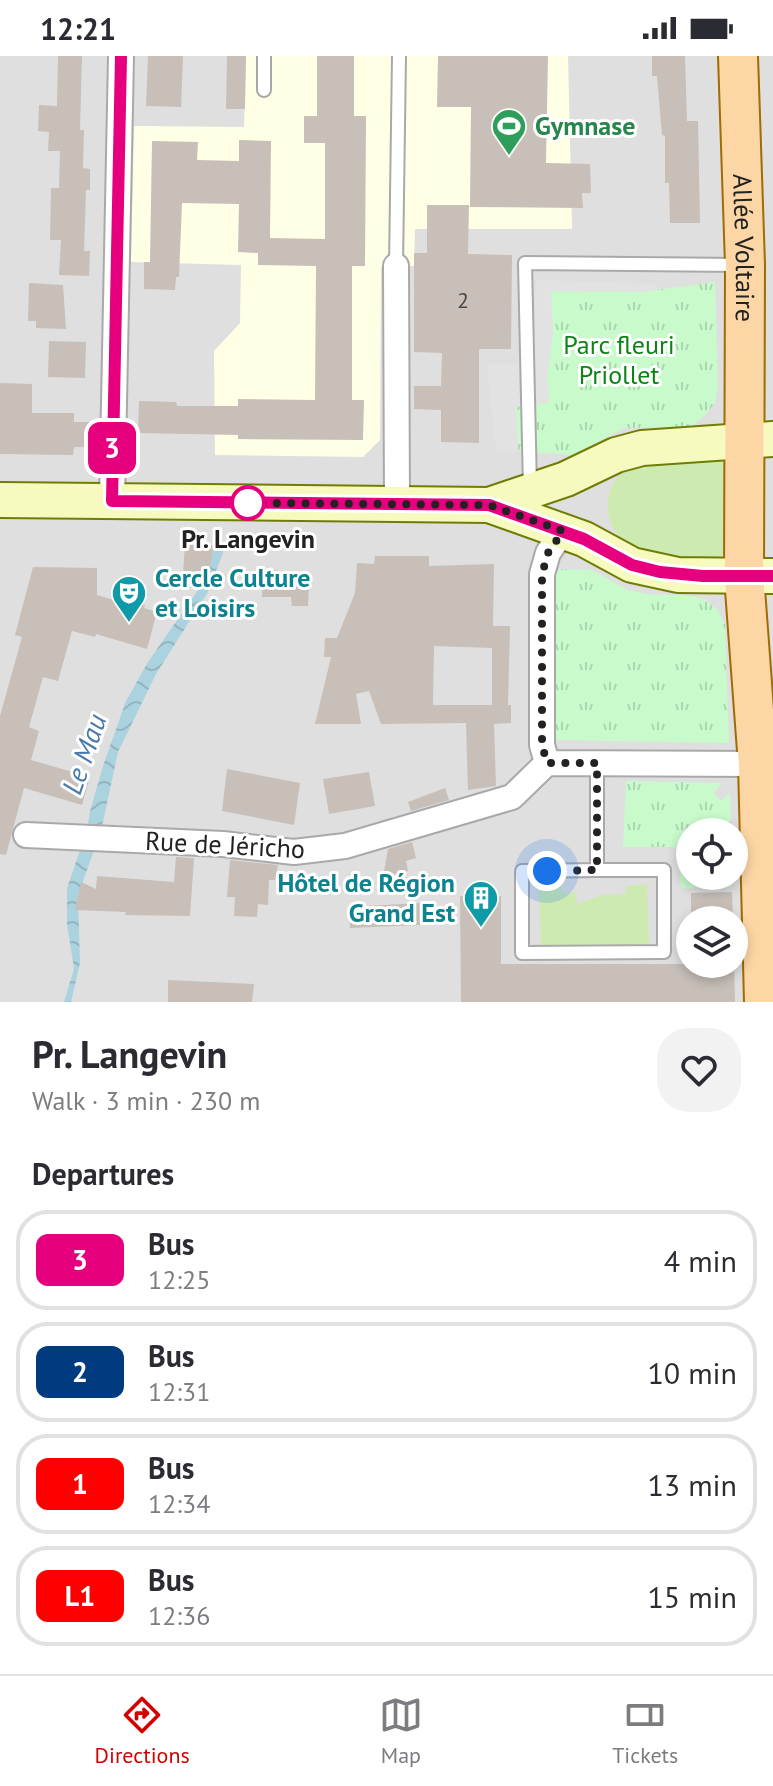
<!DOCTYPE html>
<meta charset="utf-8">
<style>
:root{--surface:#fff;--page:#f2f2f3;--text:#2b2b33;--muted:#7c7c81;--line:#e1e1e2;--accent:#d40000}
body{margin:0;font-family:"PT Sans",sans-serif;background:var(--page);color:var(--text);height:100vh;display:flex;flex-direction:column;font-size:30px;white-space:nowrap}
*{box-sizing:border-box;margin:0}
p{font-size:26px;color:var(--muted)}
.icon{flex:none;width:44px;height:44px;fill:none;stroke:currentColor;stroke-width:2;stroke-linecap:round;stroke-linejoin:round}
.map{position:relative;height:946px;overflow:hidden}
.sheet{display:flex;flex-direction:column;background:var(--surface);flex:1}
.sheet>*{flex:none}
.badge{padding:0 16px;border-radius:12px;font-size:28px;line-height:52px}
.buttons{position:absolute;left:676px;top:762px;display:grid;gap:16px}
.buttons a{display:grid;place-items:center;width:72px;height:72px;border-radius:50%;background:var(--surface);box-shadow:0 4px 12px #0003;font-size:40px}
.you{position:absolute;width:40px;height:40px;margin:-20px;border:6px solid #fff;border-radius:50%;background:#1a73e8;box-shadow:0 0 0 12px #1a73e833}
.map>.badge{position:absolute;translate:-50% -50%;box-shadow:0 0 0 4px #fff}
h2{padding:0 32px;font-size:30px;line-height:72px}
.round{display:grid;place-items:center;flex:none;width:84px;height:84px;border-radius:32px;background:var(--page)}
.head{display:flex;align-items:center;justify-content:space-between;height:136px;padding:0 32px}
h1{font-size:38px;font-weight:700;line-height:60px}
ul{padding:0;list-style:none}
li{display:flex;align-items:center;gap:24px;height:100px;margin:0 16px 12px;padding:0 16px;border:4px solid var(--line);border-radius:32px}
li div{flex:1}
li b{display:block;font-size:30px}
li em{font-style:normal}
li .badge{min-width:88px;font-weight:700;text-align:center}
.status{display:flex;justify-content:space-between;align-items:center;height:56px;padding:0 40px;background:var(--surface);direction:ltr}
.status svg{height:22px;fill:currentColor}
.menu{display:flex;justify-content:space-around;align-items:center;height:112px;border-top:2px solid var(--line);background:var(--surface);font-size:22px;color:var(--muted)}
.menu a{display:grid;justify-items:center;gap:4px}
.menu .on{color:var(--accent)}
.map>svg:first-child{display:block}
.residential{fill:#e0dfdf;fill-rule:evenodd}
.education{fill:#ffffe5}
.grass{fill:#cdebb0}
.park{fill:url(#park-tufts)}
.parking{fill:#e2e2e2}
.water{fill:url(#water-waves)}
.building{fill:#c7bfb8;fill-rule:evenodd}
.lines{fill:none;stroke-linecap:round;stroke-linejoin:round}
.lane-casing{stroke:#a9a9a9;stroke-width:16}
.street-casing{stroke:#a9a9a9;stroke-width:28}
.secondary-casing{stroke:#707d05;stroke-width:38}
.primary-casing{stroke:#a06b00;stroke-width:42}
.lane{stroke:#fff;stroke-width:12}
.street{stroke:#fff;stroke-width:24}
.secondary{stroke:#f7fabf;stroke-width:34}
.primary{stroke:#fcd6a4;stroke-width:38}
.line-casing{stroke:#fff;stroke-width:18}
.line{stroke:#e6007e;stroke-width:12}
.walk{stroke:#222;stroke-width:8;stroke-dasharray:0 14.4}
.stop-dot{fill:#fff;stroke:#e6007e;stroke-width:4}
.labels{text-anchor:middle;stroke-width:6;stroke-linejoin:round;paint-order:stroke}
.number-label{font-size:22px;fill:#4b4948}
.leisure-label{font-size:26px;font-weight:bold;fill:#27864d;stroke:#fff;text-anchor:start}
.street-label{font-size:26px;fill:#222;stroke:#fff}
.park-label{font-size:26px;fill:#0c8416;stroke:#fff}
.stop-label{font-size:26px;font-weight:bold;fill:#222;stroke:#fff}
.culture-label{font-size:26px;font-weight:bold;fill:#0d838f;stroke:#fff;text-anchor:start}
.water-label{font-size:28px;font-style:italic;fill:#4a7aab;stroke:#fff}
</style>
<div class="status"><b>12:21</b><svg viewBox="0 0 49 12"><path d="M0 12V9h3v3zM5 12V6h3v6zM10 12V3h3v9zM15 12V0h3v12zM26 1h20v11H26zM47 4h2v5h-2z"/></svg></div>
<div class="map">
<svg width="773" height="946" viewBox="0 0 773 946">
<defs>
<pattern id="park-tufts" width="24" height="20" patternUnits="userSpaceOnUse" patternTransform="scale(2)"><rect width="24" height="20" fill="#c8facc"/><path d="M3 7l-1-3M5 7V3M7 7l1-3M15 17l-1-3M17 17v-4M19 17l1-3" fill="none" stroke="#acd6af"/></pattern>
<pattern id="water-waves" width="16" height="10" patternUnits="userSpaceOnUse" patternTransform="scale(2)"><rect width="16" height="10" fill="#aad3df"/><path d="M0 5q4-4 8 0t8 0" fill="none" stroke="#92b5bf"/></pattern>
</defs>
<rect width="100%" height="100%" fill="#f2efe9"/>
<path class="residential" d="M0 0H773V946H0ZM690 776H734V820H690ZM690 864H734V908H690Z"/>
<path class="education" d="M246 0H568L572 173H415L414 210 381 211 380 384 363 401 215 399 214 295 240 267 241 209 131 206 134 70 244 71Z"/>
<path class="grass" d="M719 403 727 408 726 495 719 501C696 500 672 502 650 499 622 495 602 465 609 438 612 426 621 417 630 408Z
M647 828 649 889 541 891 539 831H562V837H576L577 848 602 839 625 838 626 830Z"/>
<path class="park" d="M715 226 718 329 715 347 705 359 691 371 624 372 573 399 518 395 516 351 549 346 547 321 553 276 550 235 640 236Z
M555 513 592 514 628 534 646 538 683 539 704 543 718 554 725 569 729 687 554 684 553 524Z
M626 725 722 727 714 737 721 745 730 737 731 776H690V820H732V831L681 832 678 791H623Z"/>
<path class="parking" d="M536 224 657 228 658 234 640 236 551 235 553 276 547 321 549 346 516 351 518 395H496L487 308 532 307Z"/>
<path class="water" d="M214 487 226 489 208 536 156 618 118 696 101 775 78 839 80 907 71 946H64L74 913 67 868V832L87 774 90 755 104 707 126 645 148 606 200 531 211 507Z"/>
<path class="building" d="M58 0H82L80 74H84L83 112 90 113V134H86L84 195H90L89 220 59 219 61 184H50L51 132H59L60 95H48L49 76 38 75 39 49 57 50Z
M148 0H183L181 51 146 50Z
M227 0H246L245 53H226Z
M317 0H354V60H366L365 210H352V344H364L363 384 238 383V379L138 377 139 345 176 346 177 350H238V343L315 344 316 210 258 209V197L238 196 239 148 182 147 179 221H176L175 234 144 233V206H150L152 85 198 86 197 104 239 105V84L271 85 270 182 325 183V87H304V60H317Z
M438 0H548L546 107 590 108 591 137H582L583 152 470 151 471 51H437Z
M652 0H685L687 65H698L700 167H670L669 127H665V80L662 79 657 20H652Z
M427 149H469L468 198 512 199 511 293H479V387L441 386V354L414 353V330H441L442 297 414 296V197H427Z
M29 227 63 229 66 273 36 272V265H28Z
M49 285 86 286 85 322 48 321Z
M0 327 32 328V357H74V366H96V391H74L73 399 0 398Z
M185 489H214L211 507 199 532 182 531Z
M375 500H429V510L494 508 493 570H510L508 649H511V667L494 668 496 730 468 734 466 667 381 668 369 635 356 638 361 668H315L331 601H324L325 582H337L355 537 357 507 374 508ZM434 590 492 592V649H433Z
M33 511 97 512V539L127 548 128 544 145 549 144 552 157 556 147 593 96 578 95 581 72 575 58 625 43 621 29 671 39 675 31 704 90 721 82 749 24 732 6 799 0 798V660L22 581 15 579Z
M263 513 305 518 309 526 308 550H292L291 541H262Z
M227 713 300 727 294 769 222 755Z
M369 716 375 750 329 758 323 723Z
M445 732 449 744 411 755 408 746Z
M412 786 416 802 406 805 408 815 383 821 388 793Z
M176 801 194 802 190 860 125 859 126 856 75 854 81 826 96 833 97 820 174 826Z
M230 804 278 809 275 824H269L268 849 258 848 257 861 234 860 235 841H227Z
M732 836 733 864H691V837Z
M460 840H501V908H734L735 946H461Z
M420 847V869L350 872 349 851Z
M168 924 254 928 252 946H168Z"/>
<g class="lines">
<g class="lane-casing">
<path id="lane" d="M264 0V34
M396 210 399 0
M530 432 525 207 741 209
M597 707V814H664V896L522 897V815L597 814"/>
</g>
<g class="street-casing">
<path id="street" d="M396 210 397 448
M112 445 121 0
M563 475 548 497 542 518V689L547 707 758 708
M26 779 223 788 294 796 345 790 512 741 547 707"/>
</g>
<g class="secondary-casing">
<path id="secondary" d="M0 444 489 449 584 483 632 509 678 519 773 520
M489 449 566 423 616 399 642 392 773 383"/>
</g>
<g class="primary-casing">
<g id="primary">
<path id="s1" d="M738 0 745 209 744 520 758 708 764 946"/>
</g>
</g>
<use href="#lane" class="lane"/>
<use href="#street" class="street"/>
<use href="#secondary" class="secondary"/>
<use href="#primary" class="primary"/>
</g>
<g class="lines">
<g class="line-casing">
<path id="line" d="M121 0 112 445 489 449 584 483 632 509 660 516 703 520H773"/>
</g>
<use href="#line" class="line"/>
<path class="walk" d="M248 447 489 449 563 475 548 497 542 518V689L547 707H597V814L547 815"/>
</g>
<defs>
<g id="stadium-pin" transform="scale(1.8)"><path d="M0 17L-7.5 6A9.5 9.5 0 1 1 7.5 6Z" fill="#2e9e5b" stroke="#fff"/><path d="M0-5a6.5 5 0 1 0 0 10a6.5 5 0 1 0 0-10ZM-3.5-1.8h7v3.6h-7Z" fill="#fff"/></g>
<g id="theatre-pin" transform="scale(1.8)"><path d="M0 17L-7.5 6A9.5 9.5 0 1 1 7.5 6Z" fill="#0f9aa8" stroke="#fff"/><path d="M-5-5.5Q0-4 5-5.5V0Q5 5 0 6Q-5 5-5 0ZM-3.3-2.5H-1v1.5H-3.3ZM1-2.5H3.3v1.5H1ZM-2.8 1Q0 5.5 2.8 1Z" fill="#fff"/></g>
<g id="building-pin" transform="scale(1.8)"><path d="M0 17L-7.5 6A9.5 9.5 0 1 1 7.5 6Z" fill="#0f9aa8" stroke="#fff"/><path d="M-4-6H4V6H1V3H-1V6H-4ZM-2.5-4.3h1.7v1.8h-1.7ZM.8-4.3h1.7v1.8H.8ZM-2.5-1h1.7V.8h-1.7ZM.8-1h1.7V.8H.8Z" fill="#fff"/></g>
</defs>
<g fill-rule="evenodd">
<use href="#stadium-pin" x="509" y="70"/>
<use href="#theatre-pin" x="129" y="537"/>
<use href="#building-pin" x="481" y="842"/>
</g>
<circle class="stop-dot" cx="248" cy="447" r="16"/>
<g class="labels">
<g class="number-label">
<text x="463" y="252">2</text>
</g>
<g class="leisure-label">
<text x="535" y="79">Gymnase</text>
</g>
<g class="street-label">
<text dy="9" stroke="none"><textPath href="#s1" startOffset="192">Allée Voltaire</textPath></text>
<text transform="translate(225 789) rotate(3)" y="9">Rue de Jéricho</text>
</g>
<g class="park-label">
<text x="619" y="298">Parc fleuri<tspan x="619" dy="30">Priollet</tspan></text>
</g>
<g class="stop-label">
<text x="248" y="492">Pr. Langevin</text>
</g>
<g class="culture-label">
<text x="155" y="531">Cercle Culture<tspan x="155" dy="30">et Loisirs</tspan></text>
<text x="455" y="836" text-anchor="end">Hôtel de Région<tspan x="455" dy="30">Grand Est</tspan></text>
</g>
<g class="water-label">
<text transform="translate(84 698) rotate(-71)" y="10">Le Mau</text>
</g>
</g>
</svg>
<div class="buttons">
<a><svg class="icon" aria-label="locate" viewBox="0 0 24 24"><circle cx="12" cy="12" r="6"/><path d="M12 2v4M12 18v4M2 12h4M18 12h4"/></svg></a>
<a><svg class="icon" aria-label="layers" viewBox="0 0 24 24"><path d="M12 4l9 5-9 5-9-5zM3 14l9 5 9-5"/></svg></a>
</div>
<div class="you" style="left:547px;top:815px"></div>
<b class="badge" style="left:112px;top:392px;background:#e6007e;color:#fff">3</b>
</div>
<section class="sheet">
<div class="head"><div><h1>Pr. Langevin</h1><p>Walk · 3 min · 230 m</p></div><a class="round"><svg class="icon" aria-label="heart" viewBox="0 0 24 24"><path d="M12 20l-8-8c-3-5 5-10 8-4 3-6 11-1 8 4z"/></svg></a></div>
<h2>Departures</h2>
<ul>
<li><span class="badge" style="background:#e6007e;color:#fff">3</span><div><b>Bus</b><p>12:25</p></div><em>4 min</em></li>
<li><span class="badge" style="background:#003b80;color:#fff">2</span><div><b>Bus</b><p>12:31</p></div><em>10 min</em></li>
<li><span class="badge" style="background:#f00;color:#fff">1</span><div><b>Bus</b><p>12:34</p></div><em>13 min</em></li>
<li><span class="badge" style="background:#f00;color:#fff">L1</span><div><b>Bus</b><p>12:36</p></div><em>15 min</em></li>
</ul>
</section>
<nav class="menu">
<a class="on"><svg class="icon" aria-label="directions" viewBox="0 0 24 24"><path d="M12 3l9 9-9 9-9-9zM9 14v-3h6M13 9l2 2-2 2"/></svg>Directions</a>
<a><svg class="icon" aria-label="map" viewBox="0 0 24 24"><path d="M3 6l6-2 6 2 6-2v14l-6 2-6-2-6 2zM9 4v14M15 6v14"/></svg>Map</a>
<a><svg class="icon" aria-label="tickets" viewBox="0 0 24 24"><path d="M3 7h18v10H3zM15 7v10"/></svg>Tickets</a>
</nav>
